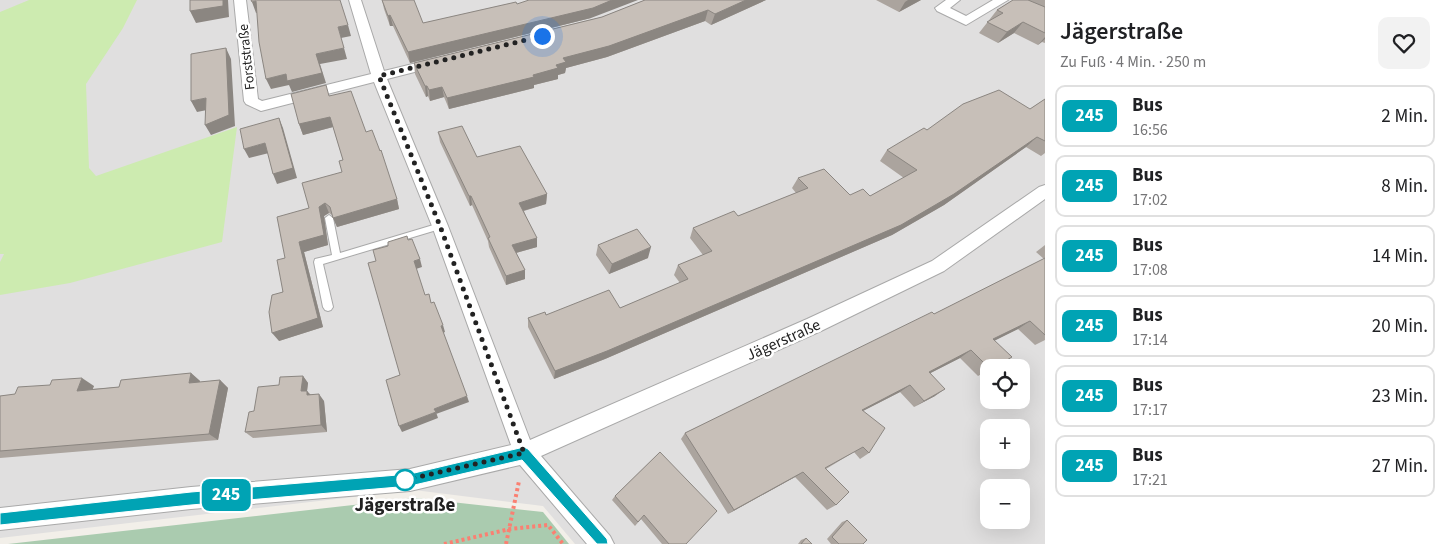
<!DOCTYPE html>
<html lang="de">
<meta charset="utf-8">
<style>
:root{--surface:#fff;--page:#f2f2f2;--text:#202124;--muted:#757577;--line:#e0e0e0}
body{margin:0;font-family:"Source Sans 3",sans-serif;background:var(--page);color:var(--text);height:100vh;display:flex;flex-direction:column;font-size:19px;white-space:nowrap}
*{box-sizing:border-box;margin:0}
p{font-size:16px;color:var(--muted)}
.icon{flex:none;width:28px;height:28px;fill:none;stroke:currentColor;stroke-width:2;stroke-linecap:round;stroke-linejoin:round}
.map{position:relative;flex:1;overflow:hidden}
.drawer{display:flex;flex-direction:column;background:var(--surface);width:400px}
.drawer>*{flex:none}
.badge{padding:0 10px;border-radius:8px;font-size:18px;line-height:32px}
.controls{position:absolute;left:980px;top:359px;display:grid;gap:10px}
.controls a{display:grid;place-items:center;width:50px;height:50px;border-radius:10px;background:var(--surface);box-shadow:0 5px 20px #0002;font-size:25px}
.you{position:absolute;width:25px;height:25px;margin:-12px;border:4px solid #fff;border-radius:50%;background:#1a73e8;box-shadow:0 0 0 8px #1a73e833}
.map>.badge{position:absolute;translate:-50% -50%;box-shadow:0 0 0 2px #fff}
.round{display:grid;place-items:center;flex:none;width:52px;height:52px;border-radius:10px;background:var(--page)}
.head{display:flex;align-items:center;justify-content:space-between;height:85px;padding:0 15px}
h1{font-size:24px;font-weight:600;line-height:38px}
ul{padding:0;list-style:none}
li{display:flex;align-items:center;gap:15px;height:62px;margin:0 10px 8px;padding:0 5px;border:2px solid var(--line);border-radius:10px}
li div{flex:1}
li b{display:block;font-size:19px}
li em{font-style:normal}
li .badge{min-width:55px;font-weight:700;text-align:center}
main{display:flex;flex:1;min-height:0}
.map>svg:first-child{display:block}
.residential{fill:#e0dfdf;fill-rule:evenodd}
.grass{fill:#cdebb0}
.cemetery{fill:#aacbaf}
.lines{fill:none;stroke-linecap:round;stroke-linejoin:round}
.service-casing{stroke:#a9a9a9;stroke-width:2}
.minor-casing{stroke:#a9a9a9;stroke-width:2}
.path{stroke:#fa8072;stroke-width:4;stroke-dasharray:3 3;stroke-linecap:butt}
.service{fill:#fff;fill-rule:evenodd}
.minor{fill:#fff;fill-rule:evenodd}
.wall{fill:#aba49e}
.shaded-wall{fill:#8b8681}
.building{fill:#c7bfb8;stroke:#8b8681}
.line{fill:#00a3b4;stroke:#fff}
.walk{stroke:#222;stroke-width:5;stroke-dasharray:0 9}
.stop-dot{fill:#fff;stroke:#00a3b4;stroke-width:2.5}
.labels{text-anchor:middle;stroke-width:5;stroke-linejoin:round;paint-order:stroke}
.far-street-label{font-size:14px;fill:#222;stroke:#fff}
.street-label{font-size:16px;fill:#222;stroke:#fff}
.near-stop-label{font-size:19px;font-weight:bold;fill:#222;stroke:#fff}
</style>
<main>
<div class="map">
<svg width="1045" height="544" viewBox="0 0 1045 544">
<rect width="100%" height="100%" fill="#f2efe9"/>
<path class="residential" d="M0 0H1045V544H575L543 506 414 490 0 538ZM989 368H1021V400H989ZM989 428H1021V460H989ZM989 488H1021V520H989Z"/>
<path class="grass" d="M29 0H137L123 28 86 84 89 168 96 176 237 127 222 242 70 283 0 295V262L4 254H0V12Z"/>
<path class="cemetery" d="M415 498 543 512 569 544H8Z"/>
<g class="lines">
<g class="service-casing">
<path id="service" d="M329 215 333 218 340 253 440 223 444 226 440 229 323 264 333 307 331 310 328 311 325 310 323 307 314 262 315 259 332 255 325 218Z"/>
</g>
<g class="minor-casing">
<path id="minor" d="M234 0H246L258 99 262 101 371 74 349 0H361L384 71 437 58 442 59 444 62 442 65 387 79 448 226 530 440 807 319 932 261 1039 187 1045 185V199L944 271 821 331 541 456 610 536 614 544H587L520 465 410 491 191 509 0 530V508L191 487 410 469 511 445 432 226 374 82 261 111 246 104 244 101Z
M946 0H960L950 8 966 16 993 0H1008L966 25 937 11 935 8Z"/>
</g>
<path class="path" d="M444 544 510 529 548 525 563 544
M506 544 519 481"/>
<use href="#service" class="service"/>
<use href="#minor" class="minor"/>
</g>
<path class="wall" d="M382 0 423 23 517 4 591 18 410 63 393 26H390L384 9Z
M645 0H766L711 25 705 21 607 57 566 68 565 73 558 75V79L534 85V88L449 109 444 97 430 101 428 96 426 97 415 74 414 63 602 17Z
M876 0H921L899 12Z
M1013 0H1045V43L1042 42 1038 45 1014 33 998 43 979 33 997 10Z
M329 96 366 132 397 199 399 209 337 227 332 215 329 213 324 216 328 245 304 252 323 327 279 341 285 258 309 208 342 172 343 160 333 127 303 135 299 124Z
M1045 99V153L1041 156 1026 147 944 205 892 235 605 359 554 379 528 327V318L546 315 620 308 680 283 674 275 678 265 703 255 690 238 693 228 738 216 796 193 792 188 798 178 850 195 870 196 904 178 880 161 887 150 927 130 1030 109Z
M438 132 477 157 547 194 546 204 524 211 537 247 516 253 525 270V279L506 285 489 247 488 241 472 205 470 206 440 142Z
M598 245 648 258 609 274 596 255Z
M1045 245V340L1035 345 1018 329 995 340 989 370 978 376 960 358 930 373 935 396 914 407 900 392 863 411 869 453 860 459 854 452 826 469 836 505 827 510 795 477 728 514 681 439 685 433 934 314 1044 259 1036 252Z
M191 373 200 381V382L220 380 228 388 218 440 0 458V396L94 386 92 389 119 387Z
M303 376 308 383 307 391 310 394 324 401 327 432 253 438 245 432 254 411 279 385Z
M660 452 686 544H662L641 519 635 526 612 500 615 496Z
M847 520 863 544H831L827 539 842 522Z
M806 538 812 544H798L801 540Z"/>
<path class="shaded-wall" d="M223 0H228L229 17 196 23 190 11Z
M612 0H638L591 18 410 63 408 52Z
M746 0H766L711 25 715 14Z
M908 0H921L899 12 905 2Z
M256 1 260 12 256 13 252 2Z
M708 10 705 21 607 57 566 68 565 73 558 75V79L534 85V88L449 109 447 98 533 75 556 65 563 58Z
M390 15 393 26H390L388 16Z
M1023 22 1014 33 998 43 1007 32Z
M348 25 351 36 341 38 338 27Z
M1045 37V39L1038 45Z
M226 48 231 59 235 126 211 135 205 125Z
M344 48 347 59 320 64 326 83 292 92 289 85 271 89 266 79 286 74 316 54Z
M425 86H427L428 96 426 97Z
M442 87 444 97 430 101 429 90Z
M206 98 212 109 197 112 191 101Z
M330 117 333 127 303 135 299 124Z
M279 118 283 128 297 178 277 184 273 174Z
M1037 137 1026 147 944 205 892 235 605 359 554 379 555 371Z
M265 143 269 153 249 158 244 149Z
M547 194 546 204 519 212V203Z
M469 196H471L472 205 470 206Z
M397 199 399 209 337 227 333 218Z
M325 203 329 213 324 216 328 245 304 252 323 327 279 341 272 333 299 242 319 207Z
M537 238V247L512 254V245Z
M651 247 648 258 609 274 612 264Z
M420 259 422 267 416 269 414 261Z
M525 270V279L506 285V276Z
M1030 321 1018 329 982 347 993 339Z
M443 325 445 332 443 333 441 326Z
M971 350 960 358 919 379 929 372Z
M191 373 200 381 198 390 189 383Z
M303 376 308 383 307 391 313 398 301 391Z
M82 378 94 386 89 398 77 391Z
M220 380 228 388 218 440 209 434Z
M910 385 900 392 853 416 862 410Z
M945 389 935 396 914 407 924 401Z
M319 394 324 401 327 432 321 425Z
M467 396 469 402 436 414 434 409Z
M436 412 438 418 402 432 399 426Z
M803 472 795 477 728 514 734 510Z"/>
<path class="building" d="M190 0H223V6L190 11Z
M251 0H340L348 25 338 27 344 48 316 54 322 73 287 81 286 74 266 79 259 42 256 1 252 2Z
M382 0H414L423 23 516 2 517 4 529 0H612L593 8 408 52 390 15 388 16Z
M645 0H746L715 14 708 10 609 46 563 58 566 62 556 65 558 68 533 75 534 77 447 98 442 87 429 90 427 86H425L414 63 602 17Z
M1013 0H1028L1045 7V33L1023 22 1007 32 987 22 1003 13 997 10Z
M226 48 229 115 205 125 206 98 191 101V54Z
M326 85 329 96 351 91 366 132 372 130 380 151 381 150 397 199 333 218 330 207 325 203 319 207 324 235 299 242 318 318 272 333 269 312 272 295 283 292 277 260 285 258 277 217 309 208 302 183 342 172 339 161 343 160 330 117 299 124 291 94Z
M999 90 1030 109 1045 99V141L1037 137 954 194 901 225 607 351 555 371 528 318 545 312 546 315 609 290 620 308 688 279 678 265 712 251 693 228 734 211 738 216 808 188 798 178 824 169 850 195 863 189 870 196 917 170 887 150 924 128 927 130 963 104Z
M279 118 293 168 273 174 265 143 244 149 240 129Z
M462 126 477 157 520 146 547 194 519 203 537 238 512 245 525 270 506 276 488 238 490 237 471 196H469L438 132Z
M637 229 651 247 612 264 598 245Z
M407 236 408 240 412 239 420 259 414 261 425 295 429 294 431 303 434 302 443 325 441 326 467 396 434 409 436 412 399 426 386 380 400 375 368 263 376 261 373 250 388 246V242Z
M1045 258V335L1030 321 993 339 1012 357 993 368H989L971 350 929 372 945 389 924 401 910 385 862 410 885 428 869 453 863 447 825 468 849 492 836 505 803 472 734 510 685 433 932 312 934 314Z
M191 373 189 383 220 380 209 434 0 451V396L15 394 18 387 50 385 52 380 82 378 77 391 119 387 121 380Z
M303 376 301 391H307V395L319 394 321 425 245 432 249 412 254 411 258 387 279 385 280 377Z
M660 452 717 511 686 544H669L644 515 638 522 615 496Z
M847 520 867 540 863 544H839L832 537Z
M806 538 812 544H801Z"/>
<path class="line" d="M524 447 528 449 607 539 608 544H597L522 460 410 486 191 505 0 525V513L191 492 410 474Z"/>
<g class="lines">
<path class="walk" d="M405 480 524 453 440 226 379 76 542 36"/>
</g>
<circle class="stop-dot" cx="405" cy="480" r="10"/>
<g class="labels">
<g class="far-street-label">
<text transform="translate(246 57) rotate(-96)" y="5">Forststraße</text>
</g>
<g class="street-label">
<text transform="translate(783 339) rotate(-24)" y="6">Jägerstraße</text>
</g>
<g class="near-stop-label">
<text x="405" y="511">Jägerstraße</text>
</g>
</g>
</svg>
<div class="controls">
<a><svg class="icon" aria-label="locate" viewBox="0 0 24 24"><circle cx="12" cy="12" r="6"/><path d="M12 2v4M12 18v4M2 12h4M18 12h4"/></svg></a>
<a>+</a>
<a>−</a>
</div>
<div class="you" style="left:542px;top:36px"></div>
<b class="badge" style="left:226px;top:495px;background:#00a3b4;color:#fff">245</b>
</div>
<section class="drawer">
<div class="head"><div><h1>Jägerstraße</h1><p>Zu Fuß · 4 Min. · 250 m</p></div><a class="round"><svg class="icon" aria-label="heart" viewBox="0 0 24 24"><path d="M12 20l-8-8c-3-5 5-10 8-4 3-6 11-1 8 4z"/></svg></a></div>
<ul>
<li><span class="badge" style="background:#00a3b4;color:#fff">245</span><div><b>Bus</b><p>16:56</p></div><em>2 Min.</em></li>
<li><span class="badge" style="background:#00a3b4;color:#fff">245</span><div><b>Bus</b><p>17:02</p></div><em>8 Min.</em></li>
<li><span class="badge" style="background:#00a3b4;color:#fff">245</span><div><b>Bus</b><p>17:08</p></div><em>14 Min.</em></li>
<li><span class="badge" style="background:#00a3b4;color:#fff">245</span><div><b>Bus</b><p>17:14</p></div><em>20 Min.</em></li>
<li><span class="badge" style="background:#00a3b4;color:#fff">245</span><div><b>Bus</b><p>17:17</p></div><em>23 Min.</em></li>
<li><span class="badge" style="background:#00a3b4;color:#fff">245</span><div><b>Bus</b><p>17:21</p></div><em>27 Min.</em></li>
</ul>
</section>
</main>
